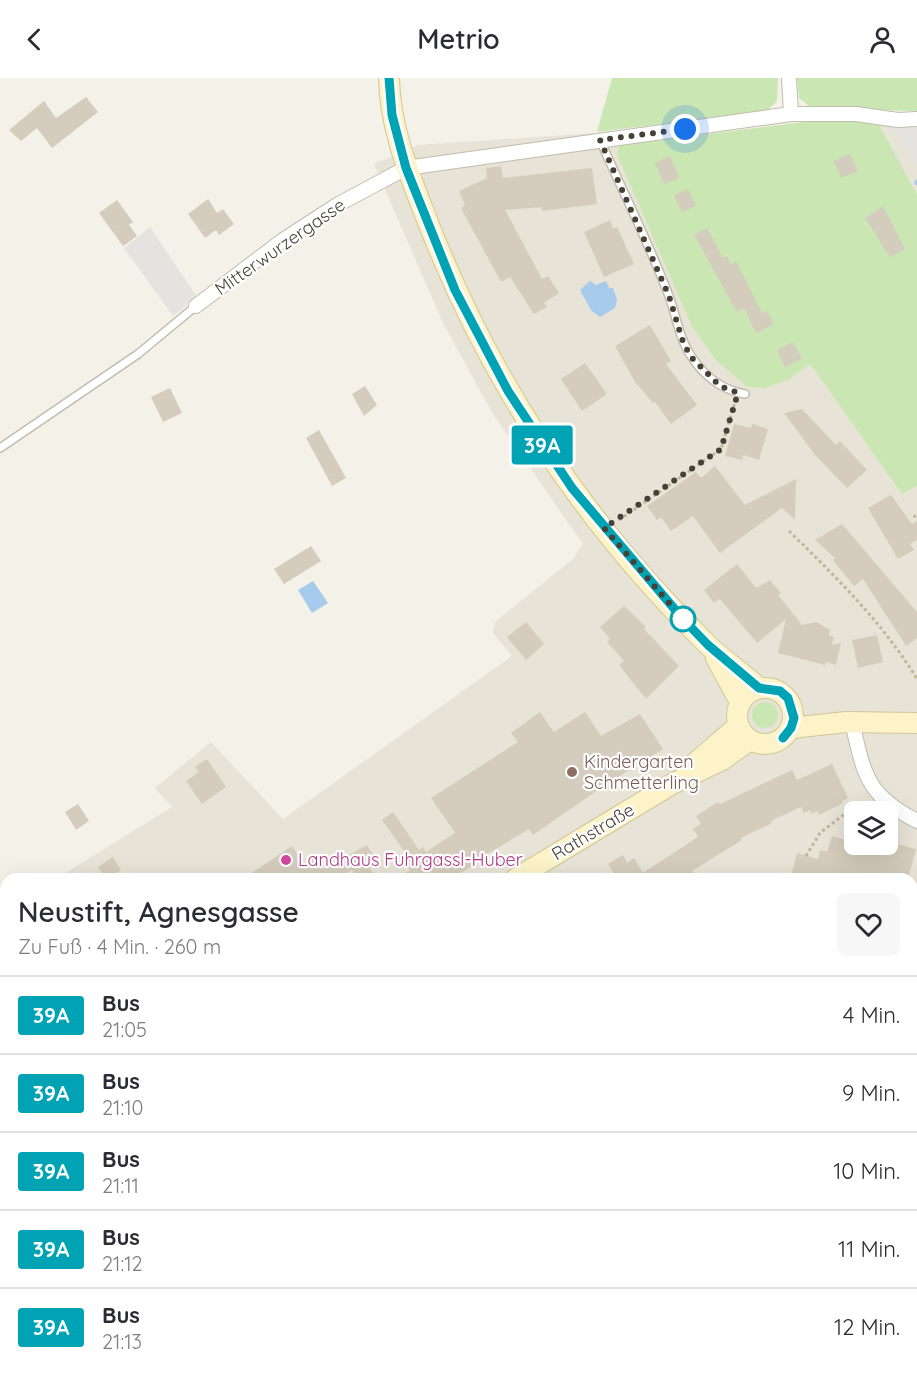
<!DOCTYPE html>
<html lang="de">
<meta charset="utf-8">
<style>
:root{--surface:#fff;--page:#f7f7f7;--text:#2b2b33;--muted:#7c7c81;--line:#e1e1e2}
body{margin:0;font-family:Quicksand,sans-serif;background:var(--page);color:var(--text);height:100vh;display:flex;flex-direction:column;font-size:22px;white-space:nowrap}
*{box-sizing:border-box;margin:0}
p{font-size:20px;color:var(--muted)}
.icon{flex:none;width:33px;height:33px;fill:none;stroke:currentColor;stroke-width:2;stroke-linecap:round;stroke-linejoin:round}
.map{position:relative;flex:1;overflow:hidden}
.panel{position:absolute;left:0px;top:795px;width:918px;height:504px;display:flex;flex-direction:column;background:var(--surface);border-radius:18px 18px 0 0;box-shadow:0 6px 24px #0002}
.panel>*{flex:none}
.badge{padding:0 12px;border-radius:4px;font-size:21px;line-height:39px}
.tools{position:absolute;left:844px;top:723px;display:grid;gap:12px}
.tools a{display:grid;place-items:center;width:54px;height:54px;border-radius:9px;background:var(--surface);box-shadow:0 6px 24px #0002;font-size:30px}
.you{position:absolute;width:30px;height:30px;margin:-15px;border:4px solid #fff;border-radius:50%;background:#1a73e8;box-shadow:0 0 0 9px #1a73e833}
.map>.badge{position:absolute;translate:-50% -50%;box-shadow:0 0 0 3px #fff}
.round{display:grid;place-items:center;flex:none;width:63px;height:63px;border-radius:9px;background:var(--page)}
.summary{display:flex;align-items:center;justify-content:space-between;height:102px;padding:0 18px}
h1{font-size:28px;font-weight:600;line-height:45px}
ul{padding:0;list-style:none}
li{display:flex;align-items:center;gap:18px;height:78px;padding:0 18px;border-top:2px solid var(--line)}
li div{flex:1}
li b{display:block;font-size:22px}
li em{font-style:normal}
li .badge{min-width:66px;font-weight:700;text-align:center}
header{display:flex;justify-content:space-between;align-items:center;height:78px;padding:0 18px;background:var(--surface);font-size:27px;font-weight:600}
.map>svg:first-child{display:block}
.residential{fill:#e7e3d6;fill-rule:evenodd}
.green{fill:#cae6b2}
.parking{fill:#e4e3df}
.water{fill:#a6cbed}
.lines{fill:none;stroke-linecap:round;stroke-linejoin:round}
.stream{stroke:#a6cbed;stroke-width:5}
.building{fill:#d4cdbd}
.lane-casing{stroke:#c1bcad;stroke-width:10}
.street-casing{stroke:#c1bcad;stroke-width:16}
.secondary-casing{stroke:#d1c699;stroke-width:22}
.path{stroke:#bfb69c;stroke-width:3;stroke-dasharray:3 3;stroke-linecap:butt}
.lane{stroke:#fff;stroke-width:7}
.street{stroke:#fff;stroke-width:14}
.secondary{stroke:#fcf4c8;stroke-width:20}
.line-casing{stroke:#fff;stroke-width:14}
.line{stroke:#00a3b4;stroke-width:9}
.walk{stroke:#464137;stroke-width:6;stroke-dasharray:0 10.8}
.stop-dot{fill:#fff;stroke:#00a3b4;stroke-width:3}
.education-dot{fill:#8d6e63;stroke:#fff;stroke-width:2}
.hotel-dot{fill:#d1479c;stroke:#fff;stroke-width:2}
.labels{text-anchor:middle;stroke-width:4.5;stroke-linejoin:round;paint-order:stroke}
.street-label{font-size:18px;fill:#464137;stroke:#fff}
.education-label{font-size:18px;fill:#785e54;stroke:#fff;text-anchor:start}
.hotel-label{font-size:18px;fill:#b23c85;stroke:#fff;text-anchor:start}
</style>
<header><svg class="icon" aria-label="back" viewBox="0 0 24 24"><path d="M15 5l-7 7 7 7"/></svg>Metrio<svg class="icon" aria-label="person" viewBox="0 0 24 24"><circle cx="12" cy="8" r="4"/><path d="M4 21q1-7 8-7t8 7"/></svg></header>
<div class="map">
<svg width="917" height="1299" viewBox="0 0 917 1299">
<rect width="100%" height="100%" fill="#f3f1e8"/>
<path class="residential" d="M917 33V116L878 45Z
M594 55 619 67 617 77 692 249 715 281 765 310 788 302 810 286 902 416 917 408V1173L912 1171V801H56L172 729 155 710 211 664 283 741 512 578 493 555 495 544 573 481 583 466 493 336 443 245 374 86 419 67ZM855 734H888V766H855Z
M6 854V1293H907L909 1299H0V860Z"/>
<path class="green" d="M612 0H778L777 23 767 33 597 54Z
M797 0H917V33L812 30 799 20Z
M873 41 878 45 917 116V408L902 416 810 286 788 302 765 310 747 309 715 281 692 249 617 77 619 67 819 42Z
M752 637a13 13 0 1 1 26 0a13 13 0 1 1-26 0Z
M912 1171 917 1173V1299H909L907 1293H912Z
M331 1293H874L875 1299H316Z"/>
<path class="parking" d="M891 47 917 49V87Z
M150 149 197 219 173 238 124 170Z"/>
<path class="water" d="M590 203 596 207 606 203 609 210H613L617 222 615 230 600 239 591 232 580 212Z
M313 503 328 525 312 535 298 512Z"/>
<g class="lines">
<path class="stream" d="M917 104V105"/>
</g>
<path class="building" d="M86 19 98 34 52 70 37 50 21 63 9 52 44 23 56 40Z
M850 76 858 93 841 100 834 83Z
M670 78 679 100 664 106 655 85Z
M501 88 503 100 592 90 597 126 542 133V129L505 132 542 201 548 198 559 215 544 225 547 229 534 236 510 199 501 204 461 130 465 127 459 113 487 100 486 90Z
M688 111 696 128 682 134 674 117Z
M208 121 217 135 223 131 234 146 219 157 216 152 205 160 188 136Z
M117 122 133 144 129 147 137 158 123 168 99 135Z
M883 128 905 171 890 179 865 140Z
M610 142 613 151 617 149 634 186 604 199 584 154Z
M707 150 723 180 727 178 731 186 736 183 762 235 767 233 774 246 756 255 744 230 737 234 694 157Z
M650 247 671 283 666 286 697 327 671 346 655 324 653 325 635 304 615 268Z
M793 264 802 281 785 289 777 272Z
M585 285 607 316 582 333 561 301Z
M365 308 377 327 364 338 352 316Z
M170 310 182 335 163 344 151 319Z
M802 331 836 367 840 363 867 392 847 410 815 377 784 335Z
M734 346 751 350 752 346 768 351 759 382 743 377 742 382 725 378Z
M319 352 346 400 332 408 306 360Z
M715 388 745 427 796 401 795 442 782 430 720 475 693 438 671 453 661 439 657 442 647 428 696 394 701 400Z
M891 417 912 446 917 443V462L910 466 914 472 898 481 868 430Z
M842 446 917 534V560L906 568 863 501 854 508 833 482 835 480 815 462Z
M311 468 321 483 284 506 274 491Z
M737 486 756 510 770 502 781 515 778 517 802 547 816 544 830 552 829 557 834 559 832 567 841 565 836 587 826 584 825 587 778 575 786 541 757 565 720 521 714 525 704 512Z
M624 528 646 549 644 551 679 588 646 621 619 587 624 583 607 564 610 561 600 549Z
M526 544 544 566 526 582 507 559Z
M877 557 883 584 858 590 852 562Z
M540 634 554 654 585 634 601 658 640 636 663 671 605 707 533 757 529 751 474 784 475 786 451 801H397L410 792 404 784 409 780 382 742 393 734 419 772 423 769 426 774 455 755 431 720 518 664 511 655Z
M207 681 226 709 202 726 186 703 199 694 195 689Z
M832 686 848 720 842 723 843 725 819 737 818 733 811 736 810 732 804 735 801 729 771 743 772 745 741 760 742 762 692 793 696 801H617L608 786 623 777 627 785 634 780 643 795 698 759 693 751 701 746 696 738 718 724 720 726 792 692 797 702Z
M78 726 89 743 76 752 65 734Z
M832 758 873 770 875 766H888V764L916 771 908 801H801L791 798 797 775 818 781 820 772 827 774Z
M367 767 374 778 366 783 376 801H358L352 792 336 801H243L292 768 304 786 314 778 323 791Z
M113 779 121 792 106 801 98 789Z"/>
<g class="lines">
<g class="lane-casing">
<path id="lane" d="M600 62C623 114 649 165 669 218 676 237 679 260 691 278 704 298 722 312 745 316
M0 370 138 276 196 228"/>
</g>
<g class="street-casing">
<path id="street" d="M789 0 791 36
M196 228 283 162 337 127 406 90 791 36H856L898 42 917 41
M852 644C864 696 866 717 917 743
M866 1293 867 1299
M462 1299 476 1293"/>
</g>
<g class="secondary-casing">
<path id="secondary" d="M389 0C390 54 412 103 431 152 493 308 587 448 707 566 723 582 742 594 759 610
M716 580 740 624
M737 638a28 28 0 1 1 56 0a28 28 0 1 1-56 0Z
M791 650 846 644 917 645
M689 690 738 648
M515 801 672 706 722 682 750 662
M0 1123 6 1118
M912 1160 917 1162
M0 1273 6 1272"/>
</g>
<path class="path" d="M914 437 917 442
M619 442 721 371 735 324
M789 453C837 500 883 545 917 601
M806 778 820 755 842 738 866 725
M912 1196 917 1197
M562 1293 565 1299
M900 1293 901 1299"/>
<use href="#lane" class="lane"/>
<use href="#street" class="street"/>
<use href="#secondary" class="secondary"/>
</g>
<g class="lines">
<g class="line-casing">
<path id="line" d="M389 0 392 37 406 90 455 212 508 313 572 410 683 541 708 567 759 610 780 613 788 620 794 640 791 650 783 660"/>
</g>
<use href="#line" class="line"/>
<path class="walk" d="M683 541 604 450 721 371 738 315 720 308 690 278 682 261 669 218 600 62 685 51"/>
</g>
<circle class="stop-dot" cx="683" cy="541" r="12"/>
<circle class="education-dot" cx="572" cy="694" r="6"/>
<circle class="hotel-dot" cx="286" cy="782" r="6"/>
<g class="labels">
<g class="street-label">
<text transform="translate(280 169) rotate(-35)" y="6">Mitterwurzergasse</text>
<text transform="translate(593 754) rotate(-31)" y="6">Rathstraße</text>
</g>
<g class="education-label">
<text x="584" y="690">Kindergarten<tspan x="584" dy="21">Schmetterling</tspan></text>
</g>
<g class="hotel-label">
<text x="298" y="788">Landhaus Fuhrgassl-Huber</text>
</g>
</g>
</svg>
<div class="tools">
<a><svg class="icon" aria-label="layers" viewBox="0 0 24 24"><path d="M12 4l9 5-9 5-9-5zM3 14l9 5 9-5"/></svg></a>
</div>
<div class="you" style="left:685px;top:51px"></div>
<b class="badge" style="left:542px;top:367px;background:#00a3b4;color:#fff">39A</b>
<section class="panel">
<div class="summary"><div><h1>Neustift, Agnesgasse</h1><p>Zu Fuß · 4 Min. · 260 m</p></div><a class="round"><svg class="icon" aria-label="heart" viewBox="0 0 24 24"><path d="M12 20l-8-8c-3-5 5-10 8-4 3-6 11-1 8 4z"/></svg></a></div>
<ul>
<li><span class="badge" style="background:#00a3b4;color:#fff">39A</span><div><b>Bus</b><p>21:05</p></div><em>4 Min.</em></li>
<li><span class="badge" style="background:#00a3b4;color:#fff">39A</span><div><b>Bus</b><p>21:10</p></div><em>9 Min.</em></li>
<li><span class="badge" style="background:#00a3b4;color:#fff">39A</span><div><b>Bus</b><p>21:11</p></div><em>10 Min.</em></li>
<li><span class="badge" style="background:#00a3b4;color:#fff">39A</span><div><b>Bus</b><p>21:12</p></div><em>11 Min.</em></li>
<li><span class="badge" style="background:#00a3b4;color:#fff">39A</span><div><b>Bus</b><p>21:13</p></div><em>12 Min.</em></li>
</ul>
</section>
</div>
